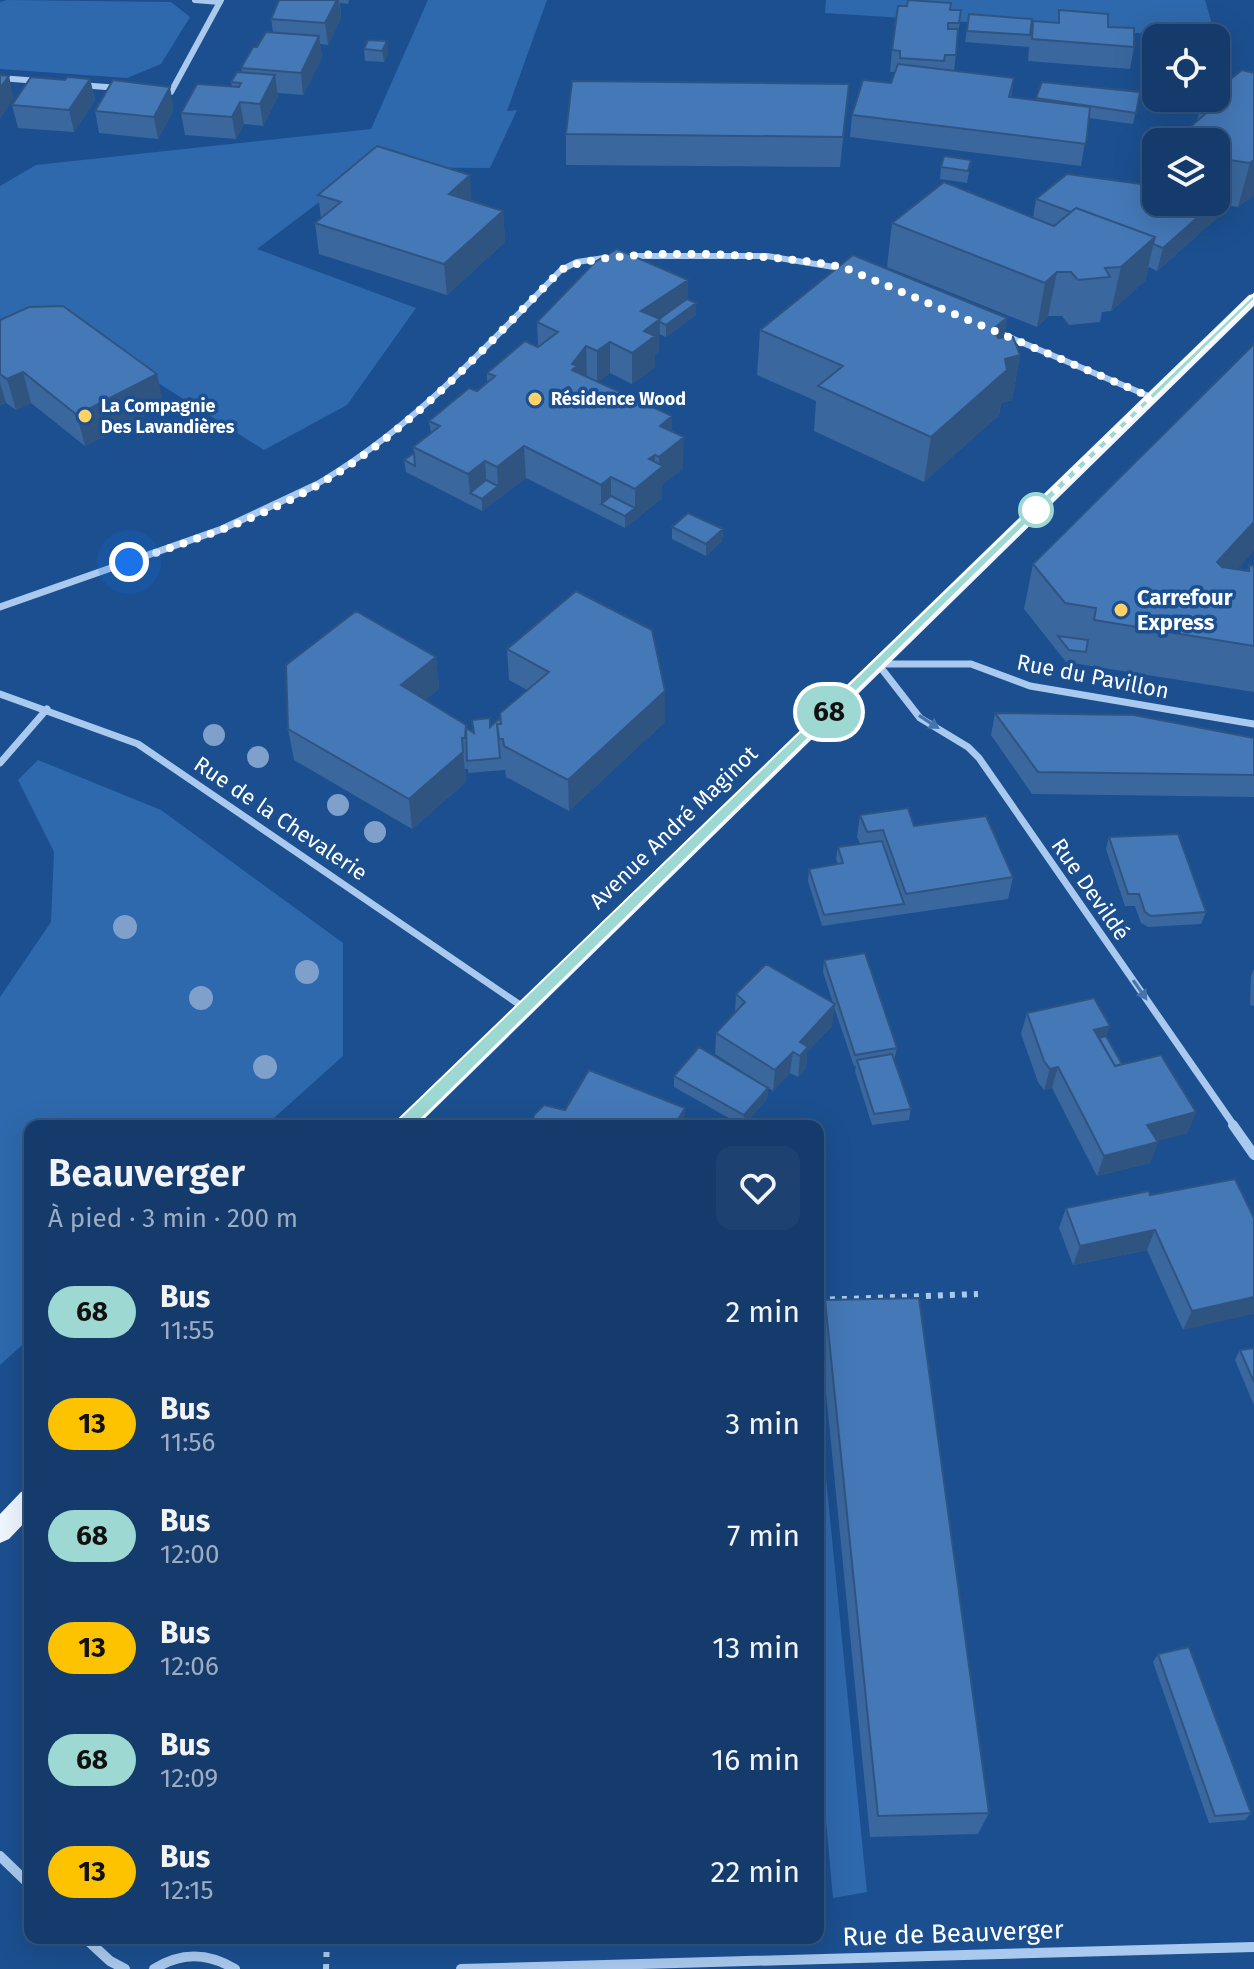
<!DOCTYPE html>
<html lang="fr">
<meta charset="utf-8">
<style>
:root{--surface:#143b6b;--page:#1d4271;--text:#f1f3f6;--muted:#9dadc1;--line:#33557e}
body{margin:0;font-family:"Fira Sans",sans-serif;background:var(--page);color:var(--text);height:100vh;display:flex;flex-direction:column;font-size:30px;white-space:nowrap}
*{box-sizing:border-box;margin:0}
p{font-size:26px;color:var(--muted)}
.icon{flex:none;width:44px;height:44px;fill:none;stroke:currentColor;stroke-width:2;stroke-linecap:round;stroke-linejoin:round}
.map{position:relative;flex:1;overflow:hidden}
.sheet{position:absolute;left:24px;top:1120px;width:800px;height:824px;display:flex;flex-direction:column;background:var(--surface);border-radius:16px;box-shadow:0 8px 32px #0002,0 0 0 2px var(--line)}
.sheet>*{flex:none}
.badge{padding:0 16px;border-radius:26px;font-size:28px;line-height:52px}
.fabs{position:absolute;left:1142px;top:24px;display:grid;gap:16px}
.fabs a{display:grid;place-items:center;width:88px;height:88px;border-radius:16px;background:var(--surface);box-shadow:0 8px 32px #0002,0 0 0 2px var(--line);font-size:40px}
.you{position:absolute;width:40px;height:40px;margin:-20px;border:6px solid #fff;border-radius:50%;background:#1a73e8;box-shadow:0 0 0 12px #1a73e833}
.map>.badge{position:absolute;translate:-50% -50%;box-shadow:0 0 0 4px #fff}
.round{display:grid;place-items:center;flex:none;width:84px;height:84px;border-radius:16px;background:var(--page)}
.overview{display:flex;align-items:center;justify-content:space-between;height:136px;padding:0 24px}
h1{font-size:38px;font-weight:600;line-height:60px}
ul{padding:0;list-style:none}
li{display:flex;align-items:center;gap:24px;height:112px;padding:0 24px}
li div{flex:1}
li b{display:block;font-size:30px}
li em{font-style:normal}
li .badge{min-width:88px;font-weight:700;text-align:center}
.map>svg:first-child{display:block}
.green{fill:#2e69ad}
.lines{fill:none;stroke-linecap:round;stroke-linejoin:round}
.path{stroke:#a9c9ee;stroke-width:6;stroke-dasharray:5 7;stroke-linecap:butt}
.street-far2{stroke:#a9c9ee;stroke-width:6}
.street-far1{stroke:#a9c9ee;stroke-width:7}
.street{stroke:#a9c9ee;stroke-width:10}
.primary{fill:#f0f6ff;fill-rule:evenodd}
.tree{fill:#7ea0ca}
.wall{fill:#3a679d}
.shaded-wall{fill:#305480}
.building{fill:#4478b7;stroke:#305480;stroke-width:2}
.oneway{fill:#4674ac}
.line{fill:#9ed8d2;stroke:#fff;stroke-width:2}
.walk{stroke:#fff;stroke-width:8;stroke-dasharray:0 14.4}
.poi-dot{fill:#ffd166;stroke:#1b4f8f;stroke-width:3}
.stop-dot{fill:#fff;stroke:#9ed8d2;stroke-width:4}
.labels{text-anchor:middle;stroke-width:7;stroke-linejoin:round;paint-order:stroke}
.far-poi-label{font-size:18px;font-weight:bold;fill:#fff;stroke:#1b4f8f;text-anchor:start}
.poi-label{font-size:22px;font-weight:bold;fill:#fff;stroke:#1b4f8f;text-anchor:start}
.street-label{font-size:22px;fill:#fff;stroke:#1b4f8f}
.near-street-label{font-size:26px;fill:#fff;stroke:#1b4f8f}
</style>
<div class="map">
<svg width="1254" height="1969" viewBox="0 0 1254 1969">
<rect width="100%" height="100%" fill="#1b4f8f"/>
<path class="green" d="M7 0 171 2 190 17 161 64 127 78 0 69V2Z
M428 0H547L507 111 517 110 490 168 366 167 257 249 416 308 347 405 264 450 54 317 0 339V186L36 165 371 129Z
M826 0H1205L1216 38 825 13Z
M38 760 161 810 343 943V1056L265 1126H30V1338L0 1365V997L51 922 54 852 18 780Z
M818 1397 867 1892 833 1898 826 1821 818 1820Z"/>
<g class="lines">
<path class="path" d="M818 1300 978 1294
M326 1969 327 1938"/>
<path class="street-far2" d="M195 0 220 2
M0 78 39 81
M80 85 119 88
M160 91 171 92 221 0
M625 256H767L846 269
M995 331 1151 397
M312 487C410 431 483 350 561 270L577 262 611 257"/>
<path class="street-far1" d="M0 607 222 529 316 485
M878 664 920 718 968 747 979 758 1235 1127
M879 664H971L1030 686 1254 724
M0 694 138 744 523 1007
M0 763 47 709"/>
<path class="street" d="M1233 1125 1254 1155
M0 1856 30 1885
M85 1938 110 1961 125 1969
M154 1969C181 1952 207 1952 235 1969
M461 1969 1254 1947"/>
<path class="primary" d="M1254 294V306L417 1126H392L1249 295Z
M30 1489V1517L9 1539 0 1543V1514L21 1492Z"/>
</g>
<g class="tree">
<circle cx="214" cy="735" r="11"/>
<circle cx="258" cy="757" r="11"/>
<circle cx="338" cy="805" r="11"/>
<circle cx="375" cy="832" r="11"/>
<circle cx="125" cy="927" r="12"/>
<circle cx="307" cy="972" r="12"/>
<circle cx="201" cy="998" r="12"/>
<circle cx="265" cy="1067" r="12"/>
</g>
<path class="wall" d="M279 0H349L348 4 340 3 341 18 328 45 320 44 322 57 303 95 278 93V96L263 126 244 124 236 139 185 135 181 113 232 86 231 82 242 72 241 68 257 47 273 32 271 19Z
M907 6 961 10 954 71 1014 78 1011 97 1036 100 1042 82 1140 92 1133 124 1089 118 1081 166 850 137 852 115 891 83 895 72H890L892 50Z
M1059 10 1108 27 1134 47 1130 69 1028 61 1029 47 965 42 969 14 1031 28 1057 23Z
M368 40 388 53 384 62 365 61 364 49Z
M1242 70 1254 195 1238 207 1220 204 1217 218 1157 271 1149 267 1148 268 1145 281 1111 311 1102 312 1100 322 1069 325 1062 316H1048L1037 327 887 267 892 223 1033 218 1036 199 1216 202V142L1197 120 1202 103Z
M90 79 95 100 74 132 18 128 12 105 65 80Z
M849 84 840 167 566 165V134Z
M174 109 158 139 99 133 95 111Z
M941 167 969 172 967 183 940 179Z
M318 195 472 201 503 211 505 242 447 295 319 254 315 223 321 218Z
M688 280 687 299 696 303V315L666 337 659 334V351L655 354V367L632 384 610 373 598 382 672 416 671 431 683 468 662 485V498L625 528 526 478 482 511 406 472 404 460 414 453 413 447 431 433 429 421 477 391 487 383V373L538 347 537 322Z
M1007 318 1004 337 1020 355 1012 400 1001 403 999 415 924 482 814 431 816 401 757 375 760 330Z
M0 320 164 406 85 446 31 403 16 410 6 403 0 405Z
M672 527 723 529 722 541 706 556 672 539Z
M1033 564 1237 570 1247 571 1249 565 1254 566V692L1066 662 1024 609Z
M507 649 665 691V722L569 811 506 777 505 770 468 773V769H465L466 782 412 829 294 760 288 729 436 657 439 689 425 700 473 732 472 720 490 726 500 718 527 690 509 680Z
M995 713 1254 738V797L1032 794 991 735Z
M860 815 1013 877 1008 899 822 926 808 881 809 869 838 864 836 859 838 847 860 844 857 837Z
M1109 837 1206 912 1201 924 1148 927 1141 923 1135 906H1125L1106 849Z
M824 960 897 1048 894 1060 911 1109 909 1120 872 1125 855 1071 856 1066H854L834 1007 832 1026 807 1052 806 1068 798 1077 790 1073 773 1091 715 1054 716 1033 735 1012 736 994 833 1003 823 972Z
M1254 969V1006L1250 1005 1251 976Z
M1027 1013 1110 1026 1106 1036 1122 1064 1196 1112 1187 1133 1157 1141 1158 1142 1150 1163 1097 1176 1052 1088 1044 1090 1038 1082 1021 1034Z
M674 1076 768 1088 767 1099 743 1126 674 1087Z
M1150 1195 1254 1218 1183 1330 1147 1250 1073 1265 1059 1228 1066 1208Z
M825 1300 989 1813 978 1834 870 1837 820 1332Z
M1254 1348V1405L1235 1360 1240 1350Z
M1158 1654 1251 1813 1245 1820 1209 1823 1153 1662Z"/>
<path class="shaded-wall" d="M337 0H339L341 18 328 45 325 23Z
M319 36 322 57 303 95 301 73Z
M387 41 388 53 384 62 382 51Z
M275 75 278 96 263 126 260 104Z
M9 76 14 98 0 119V88Z
M90 79 95 100 74 132 69 110Z
M170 87 174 109 158 139 154 117Z
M240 102 244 124 236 139 232 117Z
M1254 160V195L1238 207 1250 163Z
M470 175 472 206 449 194Z
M1223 195 1217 218 1157 271 1163 248Z
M503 211 505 242 447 295 444 264Z
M1155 237 1145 281 1111 311 1121 267Z
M1057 272 1048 316 1037 327 1045 283Z
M688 280 687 310 696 303V315L666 337V325L660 322 659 351 655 354V367L632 384V353L641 311Z
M1007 318 1000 362 993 329Z
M610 342V373L597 383V351Z
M586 346 587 378 573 401 572 364Z
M1020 355 1012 400 1001 403 999 415 924 482 931 437 1005 359Z
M23 372 31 403 16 410 7 379Z
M157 374 164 406 85 446 77 415Z
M0 382 6 403 0 405Z
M672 416 671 447 684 437 683 468 662 485V498L625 528V516L635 508V489L649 459 655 455 654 473 659 470 660 426Z
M524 446 526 478 482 511V499L498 486 497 467Z
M485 461 487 492 470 493 468 474Z
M611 477V509L601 504V516V485Z
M1254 522V551L1204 606 1217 562Z
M723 529 722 541 706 556V544Z
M436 657 439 689 413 710 401 685Z
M665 691V722L569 811 568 780Z
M463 752 466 782 412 829 409 799Z
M835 1004 832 1026 807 1052 806 1068 798 1077 800 1056V1042Z
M1110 1026 1103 1048 1094 1030Z
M793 1052 790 1073 773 1091 775 1070Z
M1058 1067 1052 1088 1044 1090 1050 1069Z
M768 1088 767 1099 743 1126 744 1115Z
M685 1108 684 1126H674Z
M1196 1112 1187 1133 1139 1146 1147 1125Z
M1158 1142 1150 1163 1097 1176 1104 1156Z
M1155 1230 1147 1250 1073 1265 1080 1246Z
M1254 1297V1314L1183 1330 1192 1311Z"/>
<path class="building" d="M279 0H337L325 23 271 19Z
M908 0 951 3 950 10H961L959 23H948V29H958L956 55H945L944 61 900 58V51L892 50 898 6H907Z
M1059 10 1108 14V27L1134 28V47L1032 39 1033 21 1059 23Z
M969 14 1032 19 1030 35 967 31Z
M266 32 319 36 301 73 241 68 253 47H257Z
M368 40 387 41 382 51 364 49Z
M898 64 1014 78 1009 97 1090 107 1086 144 852 115 863 80 891 83Z
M1242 70 1254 73V160L1250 163 1216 158V142H1173L1213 107 1202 103 1207 98H1216V91Z
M237 72 275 75 260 104 240 102 232 117 181 113 197 84 239 87 241 83 231 82Z
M0 75 9 76 0 88Z
M31 77 65 80 67 77 90 79 69 110 12 105Z
M113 80 170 87 154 117 95 111Z
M572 81 849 84 843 137 566 134Z
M1042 82 1140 92 1136 113 1036 98Z
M377 146 470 175 449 194 503 211 444 264 315 223 341 202 318 195Z
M944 156 971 160 968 171 941 167Z
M1067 174 1156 186V202H1215L1163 248 1153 244 1155 237 1076 208 1071 212 1036 199Z
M944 182 1054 226 1076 208 1155 237 1121 267 1105 268 1110 277 1078 280 1071 272H1057L1045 283 892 223Z
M1216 194 1223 195 1216 201Z
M617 249 688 280 641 311 660 319 644 331 655 336 632 353 610 342 597 351 586 346 572 364 577 366 572 370 672 416 660 426 684 437 659 457 655 455 649 459 663 466 635 489 611 477 601 485 524 446 497 467 485 461 468 474 413 447 440 426 429 421 469 388 477 391 495 376 487 373 525 341 538 347 558 332 537 322 595 262Z
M853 255 1007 318 993 329 998 338 1013 337 1020 355 1005 359 1007 370 931 437 818 386 843 366 760 330Z
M687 299 696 303 666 325 660 322 659 319Z
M63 306 157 374 77 415 23 372 7 379 0 374V320L29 307Z
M1254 344V522L1217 562 1222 567 1249 571V565L1254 566V646L1094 620 1096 608 1065 603 1033 564Z
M414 453 415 466 404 460Z
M486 480 498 486 482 499 470 493Z
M611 496 635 508 625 516 601 504Z
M688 513 723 529 706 544 672 527Z
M576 591 652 630 665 691 568 780 504 746 503 739H499L497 724H501L500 713 549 672 507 649Z
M356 611 436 657 401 685 466 725 465 738H462L463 752 409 799 288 729 286 665Z
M1058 636 1088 640 1086 652 1069 650Z
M995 713 1134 715 1254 738V775L1038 772Z
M490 718V727L500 718 501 724H497L500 758 467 761 466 728 474 733 472 720Z
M908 808 914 826 986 816 1013 877 906 894 883 830 867 832 860 815Z
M1178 834 1206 912 1151 916 1145 912 1139 894H1128L1109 837Z
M882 841 904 904 824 915 809 869 843 863 838 847Z
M865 953 897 1048 855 1055 824 960Z
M766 964 835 1004 800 1042 808 1047 800 1056 793 1052 775 1070 716 1033 745 1002 736 994Z
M1094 998 1110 1026 1094 1030 1115 1066 1161 1055 1196 1112 1147 1125 1158 1142 1104 1156 1058 1067 1050 1069 1044 1061 1027 1013Z
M1106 1036 1122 1064 1115 1066 1099 1038Z
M699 1047 768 1088 744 1115 674 1076Z
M892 1054 911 1109 874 1114 857 1060Z
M589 1070 685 1108 674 1126H540L533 1121 534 1115 544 1105 565 1110Z
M1235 1179 1254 1218V1297L1192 1311 1155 1230 1080 1246 1066 1208 1149 1191 1150 1195Z
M919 1298 989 1813 878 1816 825 1300Z
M1254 1348V1382L1240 1350Z
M1189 1647 1251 1813 1215 1816 1158 1654Z"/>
<defs><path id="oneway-solid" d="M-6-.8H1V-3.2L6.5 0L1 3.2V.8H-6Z" transform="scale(2)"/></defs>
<g class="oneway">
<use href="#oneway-solid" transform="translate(929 722) rotate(33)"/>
<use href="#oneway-solid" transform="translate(1140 990) rotate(55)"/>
</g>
<path class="line" d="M1254 294V300L409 1131H397V1121Z"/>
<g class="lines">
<path class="walk" d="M129 562C184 543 242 525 294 498 399 445 479 353 561 270 611 244 788 254 845 268L1151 397 1036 510"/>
</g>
<g class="poi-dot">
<circle cx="535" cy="399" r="8"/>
<circle cx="85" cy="416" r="8"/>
<circle cx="1121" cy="610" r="8"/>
</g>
<circle class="stop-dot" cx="1036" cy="510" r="16"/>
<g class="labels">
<g class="far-poi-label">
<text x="551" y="405">Résidence Wood</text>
<text x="101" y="412">La Compagnie<tspan x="101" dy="21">Des Lavandières</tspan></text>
</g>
<g class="poi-label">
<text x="1137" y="605">Carrefour<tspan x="1137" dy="25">Express</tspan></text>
</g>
<g class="street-label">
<text transform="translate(1093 676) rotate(11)" y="8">Rue du Pavillon</text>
<text transform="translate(281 818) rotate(34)" y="8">Rue de la Chevalerie</text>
<text transform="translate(673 827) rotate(-44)" y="8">Avenue André Maginot</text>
<text transform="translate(1091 889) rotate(55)" y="8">Rue Devildé</text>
</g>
<g class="near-street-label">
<text transform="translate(953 1933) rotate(-2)" y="9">Rue de Beauverger</text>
</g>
</g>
</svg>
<div class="fabs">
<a><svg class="icon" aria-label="locate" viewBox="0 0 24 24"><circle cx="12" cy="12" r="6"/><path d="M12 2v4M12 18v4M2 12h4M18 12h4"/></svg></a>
<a><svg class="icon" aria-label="layers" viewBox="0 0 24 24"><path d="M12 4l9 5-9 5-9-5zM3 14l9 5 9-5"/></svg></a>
</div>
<div class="you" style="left:129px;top:562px"></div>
<b class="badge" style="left:829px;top:712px;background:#9ed8d2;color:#111">68</b>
<section class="sheet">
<div class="overview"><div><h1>Beauverger</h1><p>À pied · 3 min · 200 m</p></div><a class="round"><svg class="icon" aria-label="heart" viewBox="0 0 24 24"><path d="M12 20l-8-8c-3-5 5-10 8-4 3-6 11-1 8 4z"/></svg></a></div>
<ul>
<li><span class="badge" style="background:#9ed8d2;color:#111">68</span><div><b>Bus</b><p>11:55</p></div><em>2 min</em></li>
<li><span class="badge" style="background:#fdc300;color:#111">13</span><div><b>Bus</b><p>11:56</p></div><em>3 min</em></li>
<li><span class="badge" style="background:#9ed8d2;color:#111">68</span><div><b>Bus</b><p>12:00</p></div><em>7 min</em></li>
<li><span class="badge" style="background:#fdc300;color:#111">13</span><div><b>Bus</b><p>12:06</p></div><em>13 min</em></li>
<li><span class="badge" style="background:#9ed8d2;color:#111">68</span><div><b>Bus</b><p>12:09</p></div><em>16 min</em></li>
<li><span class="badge" style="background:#fdc300;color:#111">13</span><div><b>Bus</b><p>12:15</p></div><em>22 min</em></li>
</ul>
</section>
</div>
